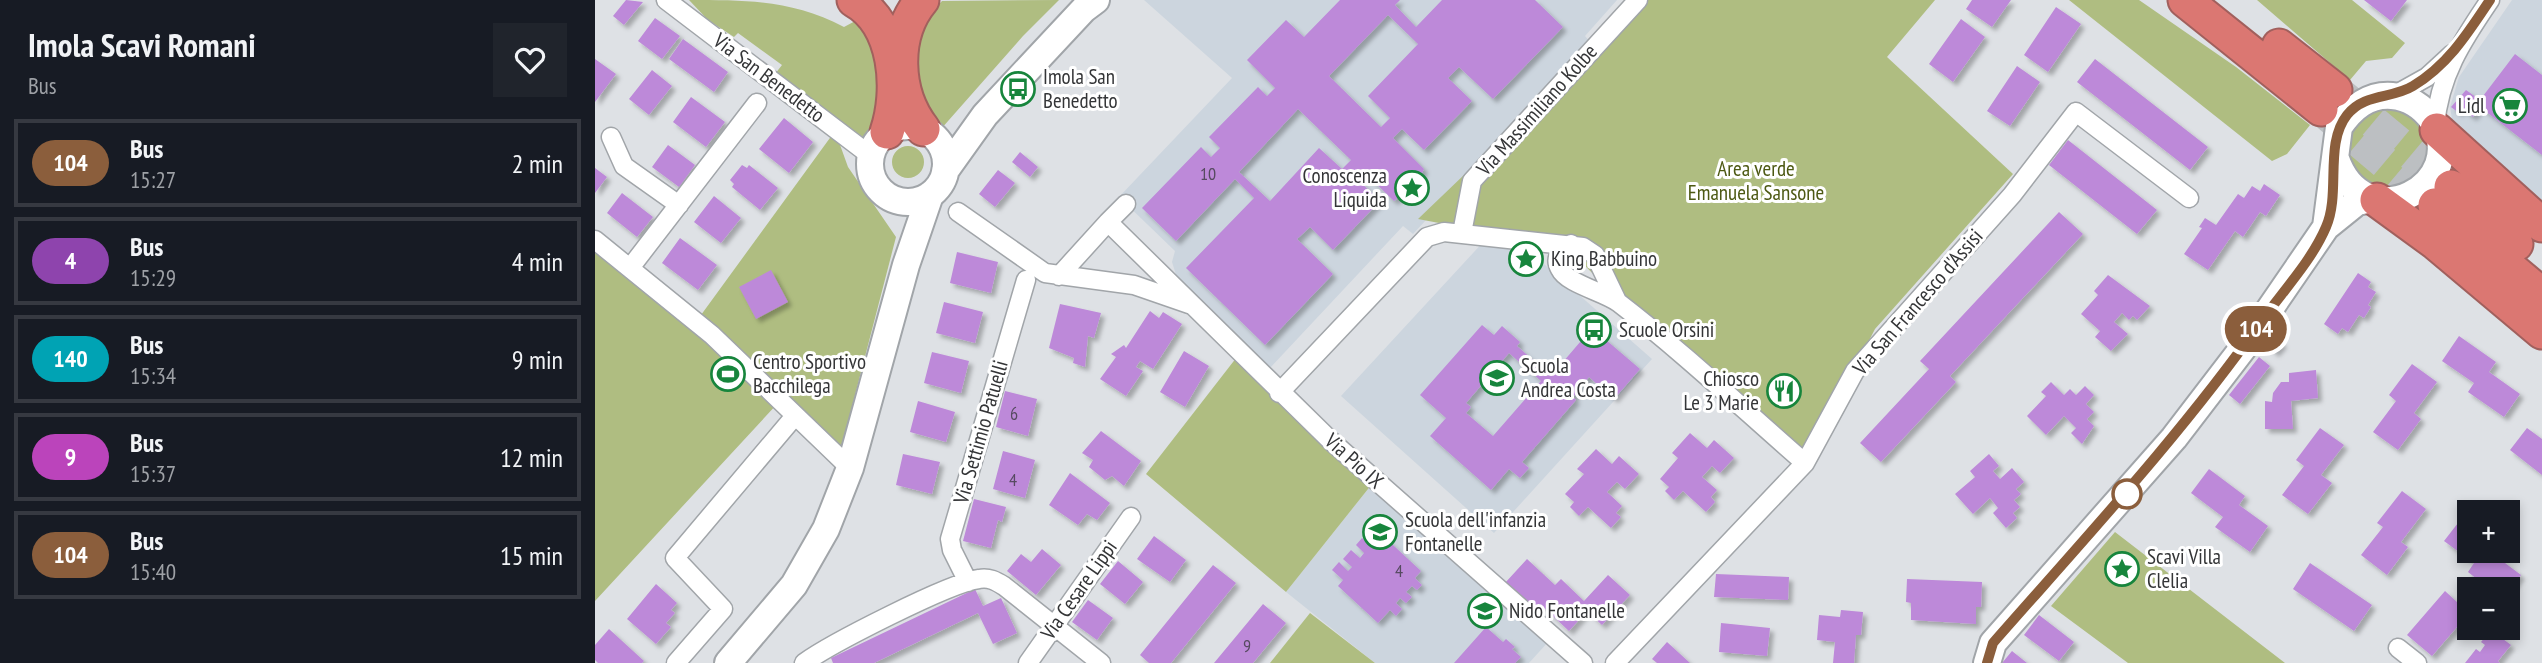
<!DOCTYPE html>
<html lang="it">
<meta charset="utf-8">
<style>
:root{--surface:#171b24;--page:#20242c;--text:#f1f3f6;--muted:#9ea1a6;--line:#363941}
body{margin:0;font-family:"PT Sans Narrow",sans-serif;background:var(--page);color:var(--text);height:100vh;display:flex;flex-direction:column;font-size:26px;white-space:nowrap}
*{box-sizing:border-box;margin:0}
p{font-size:23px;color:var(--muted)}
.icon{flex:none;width:38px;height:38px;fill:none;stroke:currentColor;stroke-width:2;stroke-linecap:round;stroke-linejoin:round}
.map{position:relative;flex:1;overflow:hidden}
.side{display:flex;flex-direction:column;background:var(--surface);width:595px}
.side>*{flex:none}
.badge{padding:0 14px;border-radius:23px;font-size:24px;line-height:46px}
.fabs{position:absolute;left:1862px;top:500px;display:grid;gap:14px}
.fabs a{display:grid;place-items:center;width:63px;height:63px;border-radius:0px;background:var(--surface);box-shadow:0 4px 10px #0003;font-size:35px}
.map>.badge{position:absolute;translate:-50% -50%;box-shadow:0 0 0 4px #fff}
.round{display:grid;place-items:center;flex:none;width:74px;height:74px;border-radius:0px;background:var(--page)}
.summary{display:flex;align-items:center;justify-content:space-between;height:119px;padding:0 28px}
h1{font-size:33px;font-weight:700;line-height:52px}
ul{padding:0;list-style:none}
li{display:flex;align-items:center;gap:21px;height:88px;margin:0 14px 10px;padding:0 14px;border:4px solid var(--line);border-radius:0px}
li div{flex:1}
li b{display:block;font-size:26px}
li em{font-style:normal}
li .badge{min-width:77px;font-weight:700;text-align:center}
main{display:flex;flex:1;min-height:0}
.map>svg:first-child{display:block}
.built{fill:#ccd5de}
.green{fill:#afbd81}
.building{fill:#bd89d9;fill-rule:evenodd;filter:url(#shadow)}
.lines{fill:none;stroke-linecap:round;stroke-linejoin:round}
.highway-tunnel{stroke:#bcbfc2;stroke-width:33;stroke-dasharray:33 17;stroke-linecap:butt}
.street-casing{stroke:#a1a5a9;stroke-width:21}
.secondary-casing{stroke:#a1a5a9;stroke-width:30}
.highway-casing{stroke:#a1605d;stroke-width:37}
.street{stroke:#fff;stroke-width:18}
.secondary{stroke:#fff;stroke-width:26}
.highway{stroke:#db7772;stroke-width:33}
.line-casing{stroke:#fff;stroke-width:16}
.line{stroke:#8b5e3c;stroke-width:10}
.stop-dot{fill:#fff;stroke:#8b5e3c;stroke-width:3.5}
.labels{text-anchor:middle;stroke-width:6;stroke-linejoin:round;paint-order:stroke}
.number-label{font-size:18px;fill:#564a60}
.poi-label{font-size:21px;fill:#343537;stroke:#fff;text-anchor:start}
.street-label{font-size:21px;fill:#343537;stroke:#fff}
.park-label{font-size:21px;fill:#4d5913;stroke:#fff}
</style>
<main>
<section class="side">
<div class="summary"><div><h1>Imola Scavi Romani</h1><p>Bus</p></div><a class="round"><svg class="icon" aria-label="heart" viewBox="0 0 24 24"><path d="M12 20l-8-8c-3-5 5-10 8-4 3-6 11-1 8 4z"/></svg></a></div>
<ul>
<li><span class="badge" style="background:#8b5e3c;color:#fff">104</span><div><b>Bus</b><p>15:27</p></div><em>2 min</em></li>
<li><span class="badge" style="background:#8e44ad;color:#fff">4</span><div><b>Bus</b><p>15:29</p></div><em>4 min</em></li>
<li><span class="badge" style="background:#00a3b4;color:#fff">140</span><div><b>Bus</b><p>15:34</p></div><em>9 min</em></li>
<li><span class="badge" style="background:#b4b;color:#fff">9</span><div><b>Bus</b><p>15:37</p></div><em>12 min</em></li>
<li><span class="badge" style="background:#8b5e3c;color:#fff">104</span><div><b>Bus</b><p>15:40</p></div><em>15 min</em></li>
</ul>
</section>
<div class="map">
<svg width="1947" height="663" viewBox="0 0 1947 663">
<defs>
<filter id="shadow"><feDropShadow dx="4" dy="4" stdDeviation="2" flood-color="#0004"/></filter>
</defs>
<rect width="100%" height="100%" fill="#dee1e5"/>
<path class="built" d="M549 0H1022L990 36 996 43 818 234 808 226 675 368 582 278 577 262 580 251 524 197 637 78Z
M1917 0H1947V206L1858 125 1855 107 1864 77Z
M891 239 925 243 1057 359 899 533 746 396Z
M777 484 954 641 934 663H780L691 592Z"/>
<path class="green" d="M94 0C152 0 197 0 249 27L264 19 292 70 281 134 272 140 180 74 187 65 143 33 139 37 113 20Z
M464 0 428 36 346 129 334 117C321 70 310 40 347 1Z
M1037 0H1340L1292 57 1418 174 1280 329 1225 435 1201 452 1077 352 971 247 823 219 940 107Z
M1474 0H1544L1641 67 1715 125 1692 154 1677 161Z
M1662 0H1757L1810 43 1797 58 1771 61 1755 80Z
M1752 148a40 40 0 1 1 80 0a40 40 0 1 1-80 0Z
M240 131 253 167 301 237 244 457 183 403 0 601V242L98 326Z
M297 162a16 16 0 1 1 32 0a16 16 0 1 1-32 0Z
M645 353 777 484 691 592 551 474Z
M1520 532 1690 663H1533L1456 606Z
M715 613 780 663H675Z"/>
<path class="building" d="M31 0 48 2 29 25 18 16Z
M745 0H805L800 5 821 27 847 0H940L968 27 898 99 864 67 853 78 877 101 829 150 807 129 798 138 829 169 823 181 799 201 767 170 760 177 785 201 738 250 715 227 702 239 738 274 670 345 591 268 659 198 640 179 581 241 547 208 606 147 616 157 625 148 614 137 663 87 672 96 680 88 652 60 691 20 709 37ZM793 15 823 44 773 96 795 118 786 127 734 76ZM703 109 756 160 747 169 724 148 675 201 644 172Z
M1377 0H1416L1397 27 1371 9Z
M1769 0H1812L1796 21Z
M1461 7 1486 24 1453 72 1429 55Z
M60 18 85 36 67 59 43 41Z
M1366 19 1390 37 1358 82 1334 64Z
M88 39 133 72 119 92 74 59Z
M1920 54 1947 75V155L1885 107 1878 117 1867 109 1864 113 1856 107 1871 90 1885 100Z
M0 59 21 74 0 102Z
M1500 59 1613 147 1595 170 1482 82Z
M1422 66 1445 82 1415 126 1392 111Z
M57 70 77 86 54 115 34 99Z
M96 97 130 122 111 147 78 122Z
M189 118 218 142 194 173 164 149Z
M1473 140 1562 210 1542 234 1454 165Z
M73 145 100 165 84 187 57 167Z
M425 152 443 167 435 177 417 162Z
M147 165 152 168 154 165 183 188 165 210 137 187 139 184 135 180Z
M0 168 12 177 0 193Z
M403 170 420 183 400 207 384 194Z
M1669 184 1685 195 1671 216 1665 212 1648 237 1640 231 1613 270 1589 254 1607 228 1604 227 1610 218 1621 225 1643 194 1649 198 1657 186 1665 191Z
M27 193 58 217 42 237 12 213Z
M119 196 146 218 126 243 99 222Z
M1464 212 1488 234 1355 376 1361 382 1286 462 1265 443 1334 369 1325 361Z
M85 238 122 265 103 290 67 263Z
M362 252 403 262 396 293 355 283Z
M176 270 193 302 161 319 144 287Z
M1763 273 1776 282 1773 287 1781 292 1773 305 1776 307 1769 318 1764 315 1753 332 1747 328 1743 334 1729 324Z
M1513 275 1555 306 1542 320 1538 316 1534 320 1527 313 1519 322 1533 334 1516 351 1500 337 1505 331 1486 314 1503 295 1499 291Z
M349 302 388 312 380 343 341 333Z
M465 304 506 313 499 338 493 336 490 367 478 363 479 358 454 348Z
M555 311 564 318 568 312 587 324 558 369 545 361 541 367 548 371 531 396 505 379 521 357 516 354 529 345 531 348Z
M887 325 899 335 907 326 925 342 922 346 956 376 997 328 1045 369 1019 399 994 377 978 397 981 400 927 462 934 468 925 478 914 469 896 490 835 436 851 418 825 395ZM914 353 946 381 898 436 871 413 876 407 871 403Z
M1679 335 1688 344 1680 353 1671 344Z
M1864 336 1901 362 1894 372 1925 394 1909 417 1873 392 1879 383 1847 361Z
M589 351 614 366 590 407 565 392Z
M337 352 374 361 366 393 329 383Z
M1664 357 1675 366 1645 404 1634 395Z
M1817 364 1842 382 1819 413 1826 419 1803 450 1778 432 1801 401 1794 395Z
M1721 370 1723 398 1696 401 1698 429H1670V401L1677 402 1678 393 1686 382H1694V373Z
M1190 382 1199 390 1187 401 1178 393Z
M1456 382 1469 395 1475 389 1481 395 1490 386 1499 395 1491 404 1499 412 1492 419 1499 426 1487 444 1476 433 1481 428 1469 416 1451 435 1432 416 1451 396 1446 392Z
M410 391 442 399 433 436 401 427Z
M323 401 360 412 351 442 315 432Z
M1725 428 1749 445 1726 475 1737 483 1713 514 1687 495 1709 466 1701 460Z
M1932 428 1947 439V475L1915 450Z
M506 431 546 461 529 486 517 476 510 480 494 467 498 460 487 453Z
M1095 433 1112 448 1119 440 1139 458 1125 473 1117 466 1107 477 1122 490 1116 497 1120 502 1111 512 1088 491 1079 500 1070 491 1074 487 1065 479 1083 458 1077 453Z
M1001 449 1017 464 1024 456 1044 474 1030 489 1022 482 1012 492 1027 506 1021 513 1026 517 1016 528 993 507 984 516 975 507 979 502 970 494 989 474 982 469Z
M408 451 440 460 430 498 398 489Z
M308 454 345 462 337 494 301 485Z
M1394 454 1404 466 1398 471 1405 479 1417 468 1429 482 1421 489 1426 494 1419 500 1425 507 1418 513 1422 518 1411 528 1398 513 1403 508 1395 498 1378 514 1360 494 1380 477 1375 471Z
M1614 469 1650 496 1644 505 1673 526 1655 552 1620 527 1628 517 1596 493Z
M475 473 515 503 502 520 492 514 483 525 454 505Z
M1807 491 1831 509 1806 542 1813 547 1792 575 1766 555 1788 527 1782 523Z
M379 499 411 507 407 522 403 520 396 548 368 541Z
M1870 514 1874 518V551H1894L1926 575 1915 590H1896L1873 572 1879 563 1849 541Z
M786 534 826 571 820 578 827 585 822 590 817 586 811 592 817 597 811 603 805 598 801 603 807 609 801 616 795 610 783 623 743 586 748 580 737 570 744 562 753 571 757 567 748 559 756 550 765 558 769 553 761 545 767 538 776 546Z
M559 536 591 560 575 582 542 559Z
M447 549 466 565 441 595 412 571 426 554 436 562Z
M932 559 960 585 966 579 989 601 1013 575 1035 595 1007 625 992 611 974 631 945 604 940 610 910 583Z
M523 561 548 582 530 604 505 584Z
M1715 563 1777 605 1759 631 1698 589Z
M618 565 641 583 576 663H554L545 655Z
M1121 574 1194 577 1193 600 1119 597Z
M1312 579 1387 582 1386 607H1381V624L1316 620V603L1311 602Z
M61 584 82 603 76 610 80 613 71 623 76 627 61 644 32 619Z
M380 589 388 606 406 598 422 633 398 644 383 613 279 663H238L236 658Z
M1850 591 1874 613 1837 656 1812 635Z
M493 600 518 618 502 640 477 622Z
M668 604 691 623 658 663H619Z
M1246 610 1268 612 1266 635H1261L1259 663H1238L1240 642 1222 640 1224 615 1245 617Z
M1444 615 1479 642 1464 661 1429 635Z
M1126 623 1175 628 1172 656 1124 652Z
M891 627 908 642 911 639 920 647 917 649 926 657 920 663H859Z
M14 629 49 661 47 663H3L0 660V645Z
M1896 630 1916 645 1903 661 1905 663H1870L1881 649 1885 652 1890 645 1886 642Z
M1072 642 1095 663H1062L1057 659Z
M1417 651 1432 663H1407Z"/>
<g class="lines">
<path class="highway-tunnel" d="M1740 90 1856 187
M1726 109 1840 205"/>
<g class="street-casing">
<path id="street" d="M71 0 276 156
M1798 96 1832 77 1857 54
M1840 126C1844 76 1867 41 1895 0
M16 137 29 166 84 205
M363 212 450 273 539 285 594 304
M513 222 531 204
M867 233 877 181 1043 0
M0 240 117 335 255 468
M976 244C967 250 958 257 965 269 972 284 1010 292 1024 303 1089 353 1149 410 1210 463
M35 268 162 103
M464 276 513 222 735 440 988 663
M684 393 832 237 849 232 988 247 1000 255 1022 301
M373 582 357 550 355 539 431 280
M1803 648 1822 663
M81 663 128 609 80 558 199 417
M209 663C235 644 354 583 384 579 394 577 401 581 409 586L506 663
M433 663 536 517
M1020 663 1210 463 1260 371 1417 195 1481 112 1594 198"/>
</g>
<g class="secondary-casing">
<path id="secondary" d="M275 164a38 38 0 1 1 76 0a38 38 0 1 1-76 0Z
M350 171 390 115 489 9 501 0
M1731 227 1744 127C1757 108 1773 94 1797 96 1813 97 1828 107 1837 120 1877 184 1770 242 1741 159
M133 663 199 585 231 529 255 468 311 265 335 195
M1392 663 1398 643 1579 438 1648 348 1731 227 1762 202 1778 199"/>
</g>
<g class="highway-casing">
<path id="highway" d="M259 0C302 24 306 91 292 132
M327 0C297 36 300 93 328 129
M1590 0 1726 109
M1684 46 1740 90
M1842 130 1947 225
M1856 187 1921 244
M1782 200 1841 243 1947 332
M1840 205 1947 295"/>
</g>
<use href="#street" class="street"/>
<use href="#secondary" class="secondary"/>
<use href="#highway" class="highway"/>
</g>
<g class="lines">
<g class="line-casing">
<path id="line" d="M1392 663 1398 643C1491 537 1586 435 1668 319 1689 290 1717 260 1731 227 1746 193 1729 144 1752 115 1769 93 1797 99 1818 86 1853 65 1873 33 1895 0"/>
</g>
<use href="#line" class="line"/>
</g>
<defs>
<g id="bus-ring" transform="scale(1.75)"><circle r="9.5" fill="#fff" stroke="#17853c" stroke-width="1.5"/><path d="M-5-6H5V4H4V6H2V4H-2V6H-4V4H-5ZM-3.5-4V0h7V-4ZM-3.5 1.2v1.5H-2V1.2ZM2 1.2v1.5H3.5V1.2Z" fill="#17853c"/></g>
<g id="supermarket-ring" transform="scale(1.75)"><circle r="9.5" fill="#fff" stroke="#17853c" stroke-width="1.5"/><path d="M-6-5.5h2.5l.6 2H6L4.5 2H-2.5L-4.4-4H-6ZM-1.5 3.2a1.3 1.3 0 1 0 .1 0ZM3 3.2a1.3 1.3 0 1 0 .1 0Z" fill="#17853c"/></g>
<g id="sight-ring" transform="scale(1.75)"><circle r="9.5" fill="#fff" stroke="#17853c" stroke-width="1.5"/><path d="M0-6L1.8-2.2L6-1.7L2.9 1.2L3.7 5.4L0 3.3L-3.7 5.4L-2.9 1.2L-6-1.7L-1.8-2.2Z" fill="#17853c"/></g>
<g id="stadium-ring" transform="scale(1.75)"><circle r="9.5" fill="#fff" stroke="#17853c" stroke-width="1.5"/><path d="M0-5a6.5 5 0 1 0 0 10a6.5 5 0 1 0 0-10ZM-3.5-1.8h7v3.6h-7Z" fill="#17853c"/></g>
<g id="school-ring" transform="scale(1.75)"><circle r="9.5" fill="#fff" stroke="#17853c" stroke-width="1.5"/><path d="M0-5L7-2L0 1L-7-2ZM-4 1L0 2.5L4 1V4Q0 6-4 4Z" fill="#17853c"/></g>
<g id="restaurant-ring" transform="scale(1.75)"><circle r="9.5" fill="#fff" stroke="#17853c" stroke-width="1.5"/><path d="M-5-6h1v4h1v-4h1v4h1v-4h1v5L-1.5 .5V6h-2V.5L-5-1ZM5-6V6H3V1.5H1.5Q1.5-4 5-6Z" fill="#17853c"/></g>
</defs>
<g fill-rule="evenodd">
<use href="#bus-ring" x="423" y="89"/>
<use href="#supermarket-ring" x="1915" y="106"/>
<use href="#sight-ring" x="817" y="188"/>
<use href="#sight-ring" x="931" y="259"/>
<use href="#bus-ring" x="999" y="330"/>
<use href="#stadium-ring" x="133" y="374"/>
<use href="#school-ring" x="902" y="378"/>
<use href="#restaurant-ring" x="1189" y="391"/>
<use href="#school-ring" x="785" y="532"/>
<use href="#sight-ring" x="1527" y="569"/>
<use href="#school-ring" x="890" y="611"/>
</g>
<circle class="stop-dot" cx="1532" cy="494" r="14"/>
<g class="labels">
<g class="number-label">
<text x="613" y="180">10</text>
<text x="419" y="420">6</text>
<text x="418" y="486">4</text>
<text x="804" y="577">4</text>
<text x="652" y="652">9</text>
</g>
<g class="poi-label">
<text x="448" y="84">Imola San<tspan x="448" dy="24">Benedetto</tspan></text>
<text x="1890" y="113" text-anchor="end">Lidl</text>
<text x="792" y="183" text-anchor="end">Conoscenza<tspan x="792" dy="24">Liquida</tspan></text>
<text x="956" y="266">King Babbuino</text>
<text x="1024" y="337">Scuole Orsini</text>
<text x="158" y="369">Centro Sportivo<tspan x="158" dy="24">Bacchilega</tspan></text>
<text x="926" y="373">Scuola<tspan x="926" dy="24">Andrea Costa</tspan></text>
<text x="1164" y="386" text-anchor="end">Chiosco<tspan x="1164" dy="24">Le 3 Marie</tspan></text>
<text x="810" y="527">Scuola dell'infanzia<tspan x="810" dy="24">Fontanelle</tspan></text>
<text x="1552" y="564">Scavi Villa<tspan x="1552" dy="24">Clelia</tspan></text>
<text x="914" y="618">Nido Fontanelle</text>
</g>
<g class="street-label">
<text transform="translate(174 78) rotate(37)" y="7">Via San Benedetto</text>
<text transform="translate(942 110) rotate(-48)" y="7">Via Massimiliano Kolbe</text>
<text transform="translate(1323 302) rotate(-49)" y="7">Via San Francesco d'Assisi</text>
<text transform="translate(386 432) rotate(-74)" y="7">Via Settimio Patuelli</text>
<text transform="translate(759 461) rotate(42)" y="7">Via Pio IX</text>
<text transform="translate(484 590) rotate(-55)" y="7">Via Cesare Lippi</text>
</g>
<g class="park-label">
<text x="1161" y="176">Area verde<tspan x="1161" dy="24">Emanuela Sansone</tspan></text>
</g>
</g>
</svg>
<div class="fabs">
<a>+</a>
<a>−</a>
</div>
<b class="badge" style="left:1661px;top:329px;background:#8b5e3c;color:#fff">104</b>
</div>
</main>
